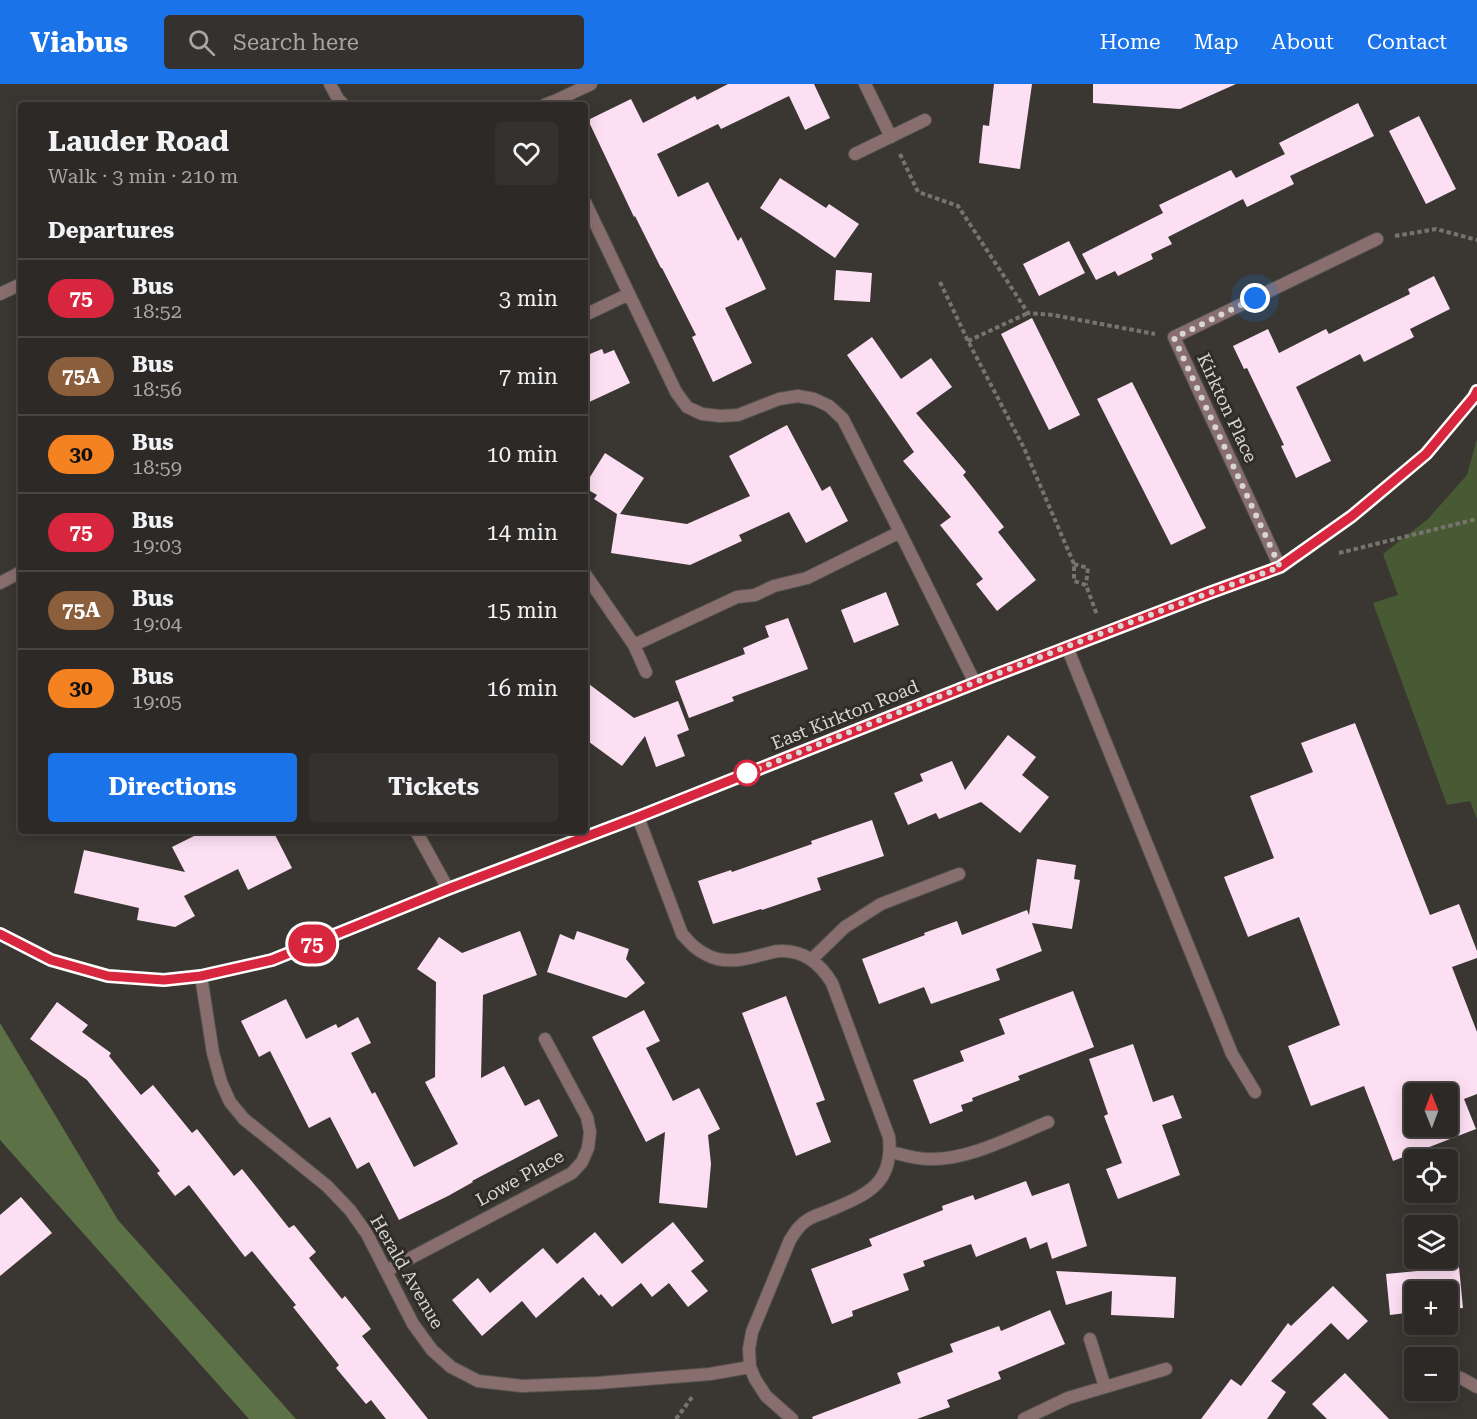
<!DOCTYPE html>
<meta charset="utf-8">
<style>
:root{--surface:#2c2926;--page:#34312e;--text:#f1f3f6;--muted:#a6a6a7;--line:#484543;--accent:#1a73e8}
body{margin:0;font-family:"Roboto Serif",serif;background:var(--page);color:var(--text);height:100vh;display:flex;flex-direction:column;font-size:22px;white-space:nowrap}
*{box-sizing:border-box;margin:0}
p{font-size:20px;color:var(--muted)}
.icon{flex:none;width:33px;height:33px;fill:none;stroke:currentColor;stroke-width:2;stroke-linecap:round;stroke-linejoin:round}
.map{position:relative;flex:1;overflow:hidden}
.panel{position:absolute;left:18px;top:18px;width:570px;height:732px;display:flex;flex-direction:column;background:var(--surface);border-radius:6px;box-shadow:0 3px 15px #0003,0 0 0 2px var(--line)}
.panel>*{flex:none}
.badge{padding:0 12px;border-radius:20px;font-size:21px;line-height:39px}
.needle{width:39px;rotate:359deg}
.tools{position:absolute;left:1404px;top:999px;display:grid;gap:12px}
.tools a{display:grid;place-items:center;width:54px;height:54px;border-radius:6px;background:var(--surface);box-shadow:0 3px 15px #0003,0 0 0 2px var(--line);font-size:30px}
.you{position:absolute;width:30px;height:30px;margin:-15px;border:4px solid #fff;border-radius:50%;background:#1a73e8;box-shadow:0 0 0 9px #1a73e833}
.map>.badge{position:absolute;translate:-50% -50%;box-shadow:0 0 0 3px #fff}
h2{padding:0 30px;font-size:22px;line-height:54px}
.round{display:grid;place-items:center;flex:none;width:63px;height:63px;border-radius:6px;background:var(--page)}
.overview{display:flex;align-items:center;justify-content:space-between;height:102px;padding:0 30px}
h1{font-size:28px;font-weight:700;line-height:45px}
.button{display:flex;gap:12px;margin-top:auto;padding:12px 30px}
.button a{flex:1;height:69px;border-radius:6px;background:var(--accent);color:#fff;font-size:24px;font-weight:700;line-height:69px;text-align:center}
.button a+a{background:var(--page);color:var(--text)}
ul{padding:0;list-style:none}
li{display:flex;align-items:center;gap:18px;height:78px;padding:0 30px;border-top:2px solid var(--line)}
li div{flex:1}
li b{display:block;font-size:22px}
li em{font-style:normal}
li .badge{min-width:66px;font-weight:700;text-align:center}
header{display:flex;align-items:center;gap:36px;box-sizing:border-box;height:84px;padding:0 30px;background:var(--accent);color:#fff}
header strong{font-size:28px}
nav{display:flex;gap:33px;margin-inline-start:auto;font-size:21px}
.search{width:420px;height:54px;background:var(--page);display:flex;align-items:center;gap:15px;box-sizing:border-box;padding:0 21px;border-radius:6px;color:var(--muted);font-size:22px}
.map>svg:first-child{display:block}
.green{fill:#485a34}
.forest{fill:#5c7145}
.building{fill:#fddff3;fill-rule:evenodd}
.lines{fill:none;stroke-linecap:round;stroke-linejoin:round}
.service-casing{stroke:#56544f;stroke-width:14}
.minor-casing{stroke:#56544f;stroke-width:14}
.path{stroke:#777470;stroke-width:4;stroke-dasharray:4.5 3;stroke-linecap:butt}
.service{stroke:#886f6d;stroke-width:12}
.minor{stroke:#886f6d;stroke-width:12}
.line-casing{stroke:#fff;stroke-width:14}
.line{stroke:#d7263d;stroke-width:9}
.walk{stroke:#d8d6d2;stroke-width:6;stroke-dasharray:0 10.8}
.stop-dot{fill:#fff;stroke:#d7263d;stroke-width:3}
.labels{text-anchor:middle;stroke-width:6;stroke-linejoin:round;paint-order:stroke}
.street-label{font-size:18px;fill:#d8d6d2;stroke:#302d28}
</style>
<header>
<strong>Viabus</strong>
<div class="search"><svg class="icon" aria-label="search" viewBox="0 0 24 24"><circle cx="10" cy="10" r="6"/><path d="M15 15l6 6"/></svg>Search here</div>
<nav><a>Home</a><a>Map</a><a>About</a><a>Contact</a></nav>
</header>
<div class="map">
<svg width="1477" height="1335" viewBox="0 0 1477 1335">
<rect width="100%" height="100%" fill="#3a3732"/>
<path class="green" d="M1477 355V735L1470 717 1447 721 1373 519 1398 511 1383 470 1428 435 1467 391Z"/>
<path class="forest" d="M0 939 118 1136 296 1335H249L0 1056Z"/>
<path class="building" d="M728 0H814L830 34 805 46 789 12 721 45 718 40 657 70 678 113 708 98 738 157 741 153 766 205 725 224 752 279 713 298 692 253 696 251 662 184H661L635 132 634 133 588 36 631 15 643 39 695 12 697 16Z
M994 0H1032L1020 85 979 79 983 41 989 42Z
M1093 0H1236L1180 25 1093 19Z
M1358 19 1374 52 1290 92 1294 100 1247 123 1243 115 1168 153 1172 160 1151 170 1153 175 1118 192 1115 187 1096 196 1082 170 1163 129 1159 121 1231 86 1236 94 1285 70 1279 59Z
M1419 32 1456 105 1426 120 1389 47Z
M780 94 826 124 829 120 859 140 835 174 797 148 760 124Z
M1069 157 1085 189 1039 212 1023 180Z
M836 186 872 189 870 218 834 216Z
M1434 192 1450 225 1410 245 1414 253 1364 278 1360 270 1296 303 1331 377 1296 394 1281 362 1284 361 1247 284 1244 285 1233 262 1268 245 1279 269 1326 245 1329 250 1373 228 1410 210 1408 205Z
M1032 234 1080 331 1049 346 1001 250Z
M872 253 901 295 931 274 952 303 916 329 966 388 963 391 1004 443 998 448 1036 496 997 527 976 500 983 495 940 441 951 433 903 377 914 368 847 271Z
M602 265 604 270 614 266 630 299 585 320V272Z
M1132 298 1206 444 1171 461 1097 315Z
M787 341 822 407 830 402 848 437 806 459 789 428 739 451 742 457 690 481 611 469 617 430 594 415 597 411 585 404V401L605 369 644 394 620 430 687 440 750 412 729 372Z
M886 508 899 541 854 559 841 526Z
M788 534 808 585 732 613 734 617 689 634 675 597 745 570 743 564 769 553 765 542Z
M585 597 634 634 678 617 689 646 677 651 685 672 656 683 645 652 622 682 585 655Z
M1355 639 1430 831 1459 820 1477 867V874L1452 883 1477 948V1010L1464 1015 1476 1045 1393 1077 1364 1002 1311 1022 1288 962 1340 941 1299 833 1248 853 1224 793 1274 774 1250 712 1313 688 1301 659ZM1414 1010H1448V1042H1414Z
M1008 651 1036 673 1022 691 1049 713 1020 749 981 718 939 735 936 729 908 741 894 709 923 697 920 690 952 677 965 706Z
M872 736 884 772 817 794 821 806 762 826 761 825 713 840 698 797 731 786 732 788 812 760 811 757Z
M204 747H273L292 784 248 806 238 785 184 812 195 832 175 843 137 836 139 824 74 809 84 766 185 788 172 763Z
M1037 775 1076 781 1074 795 1080 796 1072 845 1032 839 1042 867 996 885 1000 896 931 920 924 903 879 920 862 875 925 851 924 849 957 837 962 851 1027 826 1029 831Z
M520 847 537 891 483 911 481 994 504 982 525 1022 539 1015 558 1052 472 1097 473 1098 448 1112 399 1136 369 1078 357 1085 330 1033 309 1044 270 967 259 973 241 937 286 915 306 955 336 940 338 944 358 933 371 959 351 969 372 1010 375 1008 414 1083 458 1060 425 998 435 993 436 898 417 885 439 853 462 869Z
M577 847 629 865 626 875 645 899 626 914 547 888 560 850 574 856Z
M1073 907 1094 963 1018 992 1020 996 972 1014 973 1017 961 1021 963 1027 930 1040 913 996 964 977 960 967 1005 950 999 935Z
M786 912 825 1016 816 1019 831 1058 796 1072 742 929Z
M57 918 88 941 82 948 111 969 109 972 141 1011 153 1001 192 1049 197 1045 234 1092 242 1085 289 1144 294 1141 316 1168 309 1174 342 1215 345 1212 371 1245 362 1252 428 1335H386L371 1316 366 1320 336 1284 339 1281 293 1223 296 1221 252 1167 245 1173 189 1101 175 1112 157 1089 160 1087 87 996 30 955Z
M644 926 660 957 646 964 673 1017 699 1004 720 1045 708 1051 711 1080 707 1124 659 1119 665 1048 646 1058 592 953Z
M1133 960 1153 1018 1173 1011 1182 1034 1162 1041 1180 1091 1118 1115 1106 1085 1122 1079 1104 1032 1108 1030 1089 975Z
M1026 1097 1032 1112 1069 1099 1087 1162 1052 1175 1047 1158 1030 1165 1026 1153 976 1173 971 1160 923 1177 925 1182 903 1190 909 1206 852 1227 853 1232 832 1240 811 1185 872 1162 869 1155 943 1126 942 1122 973 1111 975 1116Z
M21 1113 52 1149 0 1192V1131Z
M673 1138 704 1177 691 1187 708 1207 688 1223 669 1199 652 1213 641 1199 612 1223 601 1210 599 1212 583 1193 536 1234 522 1217 482 1252 452 1216 478 1194 490 1209 543 1164 557 1180 595 1148 622 1180Z
M1459 1183 1463 1224 1448 1225V1208H1414V1228L1390 1231 1386 1190Z
M1056 1187 1176 1193 1174 1234 1111 1231 1112 1207 1066 1221Z
M1333 1202 1368 1237 1348 1256 1331 1239 1271 1297 1286 1308 1267 1335H1201L1231 1295 1241 1302 1288 1239 1291 1242Z
M1050 1226 1065 1260 998 1288 1001 1295 947 1316 950 1323 917 1335H813L812 1333 901 1299 897 1289 953 1268 950 1260 999 1242 1001 1247Z
M1345 1289 1389 1335H1327L1312 1320Z"/>
<g class="lines">
<g class="service-casing">
<path id="service" d="M1067 563 1232 970 1255 1008"/>
</g>
<g class="minor-casing">
<path id="minor" d="M330 0 338 15 344 21
M865 0 891 53
M544 21 557 16 591 0
M855 70 925 36
M585 118 676 308 687 323 702 330 720 332 738 331 779 315 798 312 814 315 829 322 843 335 900 448 975 599
M0 210 21 200
M585 231 629 210
M1280 483 1174 253 1377 155
M585 490 634 561 737 513 755 511 774 502 807 494 900 448
M0 499 21 488
M634 561 646 588
M638 733 682 850C690 859 696 866 707 871 724 880 744 876 761 871 767 870 774 867 780 867 804 866 820 879 832 899L889 1053C894 1102 865 1111 826 1128 820 1130 814 1132 809 1135 800 1140 795 1148 790 1156L752 1248 749 1265 750 1283 755 1295 766 1312 792 1335
M416 747 448 805
M0 850 51 876 108 892 164 896 201 892 272 876 448 805 638 733 975 599 1209 509 1280 483 1352 432 1426 370 1474 313 1477 307
M812 875 845 843 881 820 959 790
M201 892 213 969 221 998 230 1018 244 1035 327 1102 350 1126 367 1150 413 1240 432 1266 451 1283 478 1297 522 1302 597 1299 710 1290 750 1283
M891 1068C903 1071 916 1075 928 1075 966 1077 1012 1053 1048 1038
M386 1187 572 1089 582 1078 588 1064 590 1048 587 1033 545 955
M1090 1255 1105 1303
M1411 1287H1414
M1448 1291 1461 1294 1477 1303
M1024 1335 1068 1314 1166 1285"/>
</g>
<path class="path" d="M900 70 918 108 958 122 1028 229 1053 231 1155 250
M1395 152 1436 145 1477 156
M940 198 968 257 1024 364 1074 480V497L1086 501 1097 531
M968 257 1028 229
M1339 469 1477 435
M1074 480 1088 484 1086 501
M676 1335 693 1312"/>
<use href="#service" class="service"/>
<use href="#minor" class="minor"/>
</g>
<g class="lines">
<g class="line-casing">
<path id="line" d="M0 850 51 876 108 892 164 896 201 892 272 876 448 805 638 733 993 592 1209 509 1280 483 1352 432 1426 370 1474 313 1477 307"/>
</g>
<use href="#line" class="line"/>
<path class="walk" d="M747 689 743 691C921 619 1100 548 1280 483L1174 254 1255 214"/>
</g>
<circle class="stop-dot" cx="747" cy="689" r="12"/>
<g class="labels">
<g class="street-label">
<text transform="translate(1227 324) rotate(65)" y="6">Kirkton Place</text>
<text transform="translate(845 631) rotate(-22)" y="6">East Kirkton Road</text>
<text transform="translate(520 1094) rotate(-29)" y="6">Lowe Place</text>
<text transform="translate(407 1188) rotate(60)" y="6">Herald Avenue</text>
</g>
</g>
</svg>
<div class="tools">
<a><svg class="needle" viewBox="-14 -14 28 28"><path d="M0-13l5 13h-10z" fill="#e53935"/><path d="M0 13l5-13h-10z" fill="#a6a6a7"/></svg></a>
<a><svg class="icon" aria-label="locate" viewBox="0 0 24 24"><circle cx="12" cy="12" r="6"/><path d="M12 2v4M12 18v4M2 12h4M18 12h4"/></svg></a>
<a><svg class="icon" aria-label="layers" viewBox="0 0 24 24"><path d="M12 4l9 5-9 5-9-5zM3 14l9 5 9-5"/></svg></a>
<a>+</a>
<a>−</a>
</div>
<div class="you" style="left:1255px;top:214px"></div>
<b class="badge" style="left:312px;top:860px;background:#d7263d;color:#fff">75</b>
<section class="panel">
<div class="overview"><div><h1>Lauder Road</h1><p>Walk · 3 min · 210 m</p></div><a class="round"><svg class="icon" aria-label="heart" viewBox="0 0 24 24"><path d="M12 20l-8-8c-3-5 5-10 8-4 3-6 11-1 8 4z"/></svg></a></div>
<h2>Departures</h2>
<ul>
<li><span class="badge" style="background:#d7263d;color:#fff">75</span><div><b>Bus</b><p>18:52</p></div><em>3 min</em></li>
<li><span class="badge" style="background:#8b5e3c;color:#fff">75A</span><div><b>Bus</b><p>18:56</p></div><em>7 min</em></li>
<li><span class="badge" style="background:#f58220;color:#111">30</span><div><b>Bus</b><p>18:59</p></div><em>10 min</em></li>
<li><span class="badge" style="background:#d7263d;color:#fff">75</span><div><b>Bus</b><p>19:03</p></div><em>14 min</em></li>
<li><span class="badge" style="background:#8b5e3c;color:#fff">75A</span><div><b>Bus</b><p>19:04</p></div><em>15 min</em></li>
<li><span class="badge" style="background:#f58220;color:#111">30</span><div><b>Bus</b><p>19:05</p></div><em>16 min</em></li>
</ul>
<div class="button"><a>Directions</a><a>Tickets</a></div>
</section>
</div>
